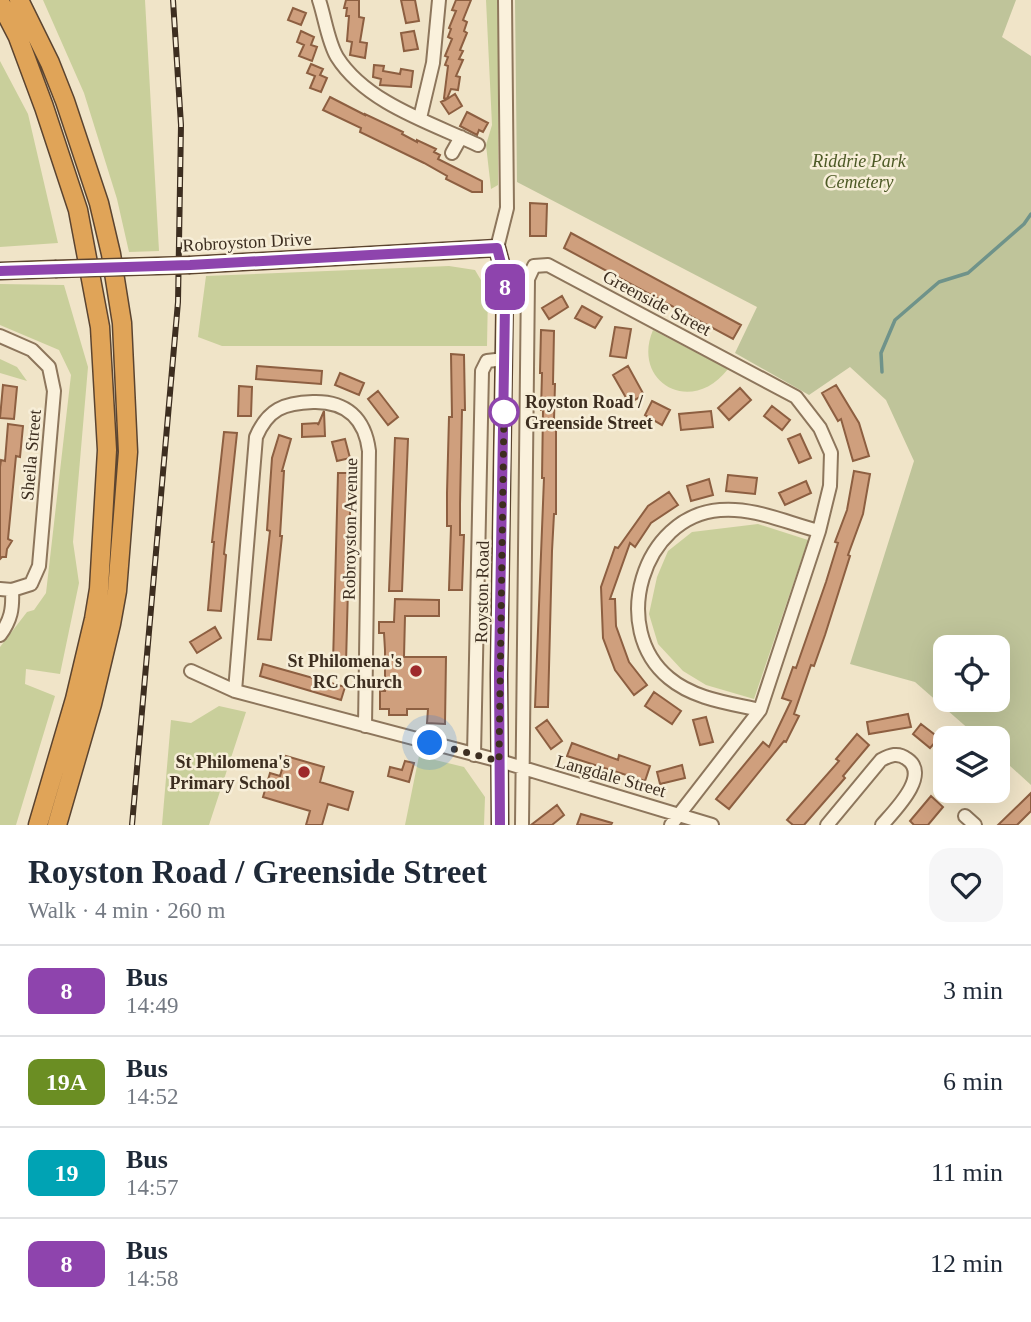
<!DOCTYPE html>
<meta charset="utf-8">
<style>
:root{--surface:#fff;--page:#f6f6f7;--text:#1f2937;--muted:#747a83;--line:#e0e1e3}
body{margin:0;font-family:"Times New Roman",serif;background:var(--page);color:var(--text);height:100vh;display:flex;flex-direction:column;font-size:26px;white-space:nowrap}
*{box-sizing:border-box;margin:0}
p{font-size:23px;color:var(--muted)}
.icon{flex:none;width:38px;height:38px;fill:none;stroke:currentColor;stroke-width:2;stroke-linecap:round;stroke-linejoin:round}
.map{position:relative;height:825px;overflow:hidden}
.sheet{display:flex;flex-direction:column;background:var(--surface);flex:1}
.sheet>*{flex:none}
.badge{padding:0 14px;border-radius:10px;font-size:24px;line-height:46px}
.buttons{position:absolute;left:933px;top:635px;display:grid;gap:14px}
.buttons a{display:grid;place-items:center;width:77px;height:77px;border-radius:14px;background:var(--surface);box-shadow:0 7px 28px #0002;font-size:35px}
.you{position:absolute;width:35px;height:35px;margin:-18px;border:5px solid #fff;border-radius:50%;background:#1a73e8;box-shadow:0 0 0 10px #1a73e833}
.map>.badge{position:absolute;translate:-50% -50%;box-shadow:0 0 0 4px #fff}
.round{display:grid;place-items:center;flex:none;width:74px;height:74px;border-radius:21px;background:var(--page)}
.headline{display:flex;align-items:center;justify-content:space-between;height:119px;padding:0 28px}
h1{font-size:33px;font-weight:600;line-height:52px}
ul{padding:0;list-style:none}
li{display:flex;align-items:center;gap:21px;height:91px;padding:0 28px;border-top:2px solid var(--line)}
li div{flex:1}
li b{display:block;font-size:26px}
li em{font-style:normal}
li .badge{min-width:77px;font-weight:700;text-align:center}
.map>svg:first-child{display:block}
.green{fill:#c9cf9b}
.cemetery{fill:#bfc49a;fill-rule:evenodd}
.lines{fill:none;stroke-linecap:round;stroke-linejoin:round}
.stream{stroke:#6f938a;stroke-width:3.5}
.building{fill:#cf9f7d;stroke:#8d5f41;stroke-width:2}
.minor-casing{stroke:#8d765c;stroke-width:16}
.major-casing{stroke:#5b4430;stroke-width:19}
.highway-casing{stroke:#5b4430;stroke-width:21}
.minor{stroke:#faf1dc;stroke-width:12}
.major{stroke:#f3d9a0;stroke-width:16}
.highway{stroke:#e0a458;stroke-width:18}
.rail-casing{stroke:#3d2e20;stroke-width:6}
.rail{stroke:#f7eed8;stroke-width:3.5;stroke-dasharray:10;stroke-linecap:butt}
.major-bridge-casing{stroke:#5b4430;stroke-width:19;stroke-linecap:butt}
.major-bridge{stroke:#f3d9a0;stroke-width:16}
.line-casing{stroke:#fff;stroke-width:16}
.line{stroke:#8e44ad;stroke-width:10}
.walk{stroke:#3d2e20;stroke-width:7;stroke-dasharray:0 12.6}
.stop-dot{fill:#fff;stroke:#8e44ad;stroke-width:3.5}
.poi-dot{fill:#9e2a2b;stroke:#f7eed8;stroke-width:2.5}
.labels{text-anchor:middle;stroke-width:5;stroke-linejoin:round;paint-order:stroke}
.park-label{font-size:18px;font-style:italic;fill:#4d5a26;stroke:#f7eed8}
.street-label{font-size:18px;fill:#3d2e20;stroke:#f7eed8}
.stop-label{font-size:18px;font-weight:bold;fill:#3d2e20;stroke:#f7eed8;text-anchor:start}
.poi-label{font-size:18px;font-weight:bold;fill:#3d2e20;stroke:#f7eed8;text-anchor:end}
</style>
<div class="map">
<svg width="1031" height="825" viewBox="0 0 1031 825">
<rect width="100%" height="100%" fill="#f0e4c8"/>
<path class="green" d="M43 0H145L159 251 129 252 117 199 84 93Z
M486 0H498V185L491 189 486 145 492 125Z
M0 61 28 114 58 243 0 247Z
M449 266 475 270 488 292 487 346H222L198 337 206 276Z
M0 284 64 285 88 367 73 542 79 583 60 674 26 669 25 684 55 696 16 825H0V647L27 612 34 610 46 593 71 375 59 350 0 325Z
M653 330 728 369C691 417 631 382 653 330Z
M0 359 17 367 27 381 0 373Z
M758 524 808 540 754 699 706 685 683 671 658 644 649 614 657 577 668 551 692 532Z
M219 706 246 712 209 825H162L171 720 191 723Z
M419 756 464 767 485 797 484 825H405Z"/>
<path class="cemetery" d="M515 0H1016L1002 37 1031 56V785L998 755V738H979L915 682 850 664 914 461 886 400 850 367 809 395 735 353 757 307 517 182ZM945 648H998V700H945Z"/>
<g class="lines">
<path class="stream" d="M882 372 881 353 895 320 939 282 968 273 1024 224 1031 214"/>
</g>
<path class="building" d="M346 0H359V17L364 18 360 42 367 43 365 58 350 55 352 42 347 41 349 16H346L347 8H344Z
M401 0H415L419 21 406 23Z
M456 0H471L463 20 467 22 464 31 467 33 460 50 463 51 459 59 463 60 456 76 460 77 458 90 451 89 447 99 455 94 462 106 449 114 441 102 447 99 444 98 448 66 445 65 448 57 445 56 452 39 448 37 451 29 449 28 456 11 452 10Z
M293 8 306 13 301 25 288 20Z
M301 31 314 37 311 45 317 47 312 61 299 56 304 45 297 42Z
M414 31 418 49 404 51 401 33Z
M311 64 323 69 320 75 327 78 321 92 310 88 315 76 307 73Z
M374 65 384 66 383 71 400 74 401 69 413 71 411 87 380 85 381 79 373 77Z
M330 97 365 115V114L403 132 402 134 417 142V140L436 149 434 152 440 155 438 159 482 181V192H472L446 179 447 176 424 163 360 132 361 128 323 110Z
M467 112 488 123 483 132 479 130 477 135 460 126Z
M530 203 547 204 546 236H530Z
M571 233 741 325 733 339 564 248Z
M562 296 568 307 549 319 542 308Z
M582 306 602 317 595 328 575 318Z
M615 327 631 329 626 358 610 356Z
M541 330 554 331 553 384H555L554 420H556V514H554L552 551 548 707H535L544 478H542L543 410H541L542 373H540Z
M451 354 464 355 465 410H462L460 504V535H464L462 590H449L451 526H447V493L449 417H452Z
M257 366 322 371 321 384 256 379Z
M628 366 644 395 629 403 613 375Z
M340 373 364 383 359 395 335 385Z
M3 385 17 387 14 419 0 418Z
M836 385 859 423 869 456 853 461 841 419 838 421 822 393Z
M239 386 252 387 251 416H238Z
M740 388 751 400 729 420 718 408Z
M378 391 398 417 388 425 368 399Z
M652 401 670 410 662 425 645 415Z
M772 406 790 420 782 430 764 416Z
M324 411 325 436 302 437V424L318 423V425Z
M711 411 713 427 681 430 679 414Z
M8 424 23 426 20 457 16 456 8 539 12 541 7 549 6 557H2L0 559V467L1 460 5 461Z
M224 432 237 433 224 554 226 555 221 611 208 610 214 542H212Z
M800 434 811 458 799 463 788 439Z
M279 435 291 439 282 471H284L280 536H282L271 640 258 639 270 531 267 530 272 458Z
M395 438 408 439 402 591H389Z
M345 439 350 458 337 461 332 442Z
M854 471 870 474 863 514 848 555 850 556 825 635 814 666 811 665 794 714 799 716 786 742 784 741 729 809 716 799 763 742 769 747 791 701 782 698 793 667 796 668 826 582 838 543 835 542 847 510Z
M338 473H351L346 664 333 663Z
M728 475 757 478 755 494 726 491Z
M709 479 713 495 691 501 687 486Z
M806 481 811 493 785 505 779 493Z
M669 492 678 505 651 523 635 547 630 543 610 599H615L616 626 629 662 647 685 634 695 615 670 603 638 601 587 615 547 618 548 648 506Z
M395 599 439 600V616H405L404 657H446L445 724 427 723 428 709H407V715H389V709H380V691H385V650L384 633H379V622H394Z
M215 627 221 638 197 653 190 642Z
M263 664 345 687 341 700 260 676Z
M654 692 681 711 672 724 645 706Z
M908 714 911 727 869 734 867 722Z
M706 717 713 742 700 745 693 720Z
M547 720 562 741 551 749 536 728Z
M921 724 939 738 930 748 913 734Z
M857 734 869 745 843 776 845 778 804 825H793L787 820 839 761 836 759Z
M572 743 618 760 619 755 650 766 645 781 567 756Z
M286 756 324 767 320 782 353 792 348 810 328 804 322 825H306L310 811 263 797 270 773 280 776Z
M405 761 414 763 409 782 388 776 390 767 402 770Z
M682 765 685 778 660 784 657 772Z
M1031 793V811L1017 825H998Z
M931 796 943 807 928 825H914L910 821Z
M557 805 564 815 552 825H531Z
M581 814 612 823 611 825H577Z"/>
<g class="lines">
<g class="minor-casing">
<path id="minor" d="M319 0C325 18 328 42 337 57 366 103 431 123 478 145
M420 118 433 63 439 0
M452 153 461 137
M497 248 507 208 505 0
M0 336 32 350 49 367 54 391 39 566 31 584 12 590 0 589
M0 635C11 620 13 609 12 590
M191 671 235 691 500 761 712 825
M235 691 256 437C268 409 284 403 313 402 346 401 365 418 369 451L365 726
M760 710C729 703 694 699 669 678 609 629 642 516 720 510 754 507 787 523 819 531
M474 755 482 371 487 361 505 359
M965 816 975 825
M522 825 528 279 534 266 548 265 796 397 820 428 831 453 830 486 819 531 760 710 671 825
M827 825 881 760C890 755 898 752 907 759 931 775 894 811 882 825"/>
</g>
<g class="major-casing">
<path id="major" d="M190 265 497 248 505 278 499 675 500 825
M0 271 55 269"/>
</g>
<g class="highway-casing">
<path id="highway" d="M19 0 50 63 65 101 99 203 111 254 122 323 128 452 117 591 111 624 92 704 57 825
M0 2 18 37 44 107 78 210 100 327 107 450 99 589 94 619 75 699 38 825"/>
</g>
<use href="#minor" class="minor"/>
<use href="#major" class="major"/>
<use href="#highway" class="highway"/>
<g class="rail-casing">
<path id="rail" d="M132 825 178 302 181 125 173 0"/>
</g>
<use href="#rail" class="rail"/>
<g class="major-bridge-casing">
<path id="major-bridge" d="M55 269 190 265"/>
</g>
<use href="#major-bridge" class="major-bridge"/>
</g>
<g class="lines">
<g class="line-casing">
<path id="line" d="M0 271 190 265 497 248 505 278V305L499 675 500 825"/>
</g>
<use href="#line" class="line"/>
<path class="walk" d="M430 743 499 761 504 412"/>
</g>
<circle class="stop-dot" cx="504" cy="412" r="14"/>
<g class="poi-dot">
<circle cx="416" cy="671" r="7"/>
<circle cx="304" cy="772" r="7"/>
</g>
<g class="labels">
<g class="park-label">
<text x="859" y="167">Riddrie Park<tspan x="859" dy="21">Cemetery</tspan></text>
</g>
<g class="street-label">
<text transform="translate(247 242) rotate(-3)" y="6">Robroyston Drive</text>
<text transform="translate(657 303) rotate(28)" y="6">Greenside Street</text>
<text transform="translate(31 455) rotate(-85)" y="6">Sheila Street</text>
<text transform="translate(350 529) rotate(-89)" y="6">Robroyston Avenue</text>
<text transform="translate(482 592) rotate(-89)" y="6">Royston Road</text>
<text transform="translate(611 776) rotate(16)" y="6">Langdale Street</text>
</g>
<g class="stop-label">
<text x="525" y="408">Royston Road /<tspan x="525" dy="21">Greenside Street</tspan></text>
</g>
<g class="poi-label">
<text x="402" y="667">St Philomena's<tspan x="402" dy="21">RC Church</tspan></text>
<text x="290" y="768">St Philomena's<tspan x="290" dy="21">Primary School</tspan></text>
</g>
</g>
</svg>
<div class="buttons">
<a><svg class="icon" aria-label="locate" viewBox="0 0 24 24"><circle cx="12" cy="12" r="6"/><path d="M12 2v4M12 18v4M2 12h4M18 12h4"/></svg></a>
<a><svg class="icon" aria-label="layers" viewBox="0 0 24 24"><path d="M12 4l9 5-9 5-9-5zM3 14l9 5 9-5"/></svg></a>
</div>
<div class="you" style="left:430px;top:743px"></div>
<b class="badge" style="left:505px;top:287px;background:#8e44ad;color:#fff">8</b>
</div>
<section class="sheet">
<div class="headline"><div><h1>Royston Road / Greenside Street</h1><p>Walk · 4 min · 260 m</p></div><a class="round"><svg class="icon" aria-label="heart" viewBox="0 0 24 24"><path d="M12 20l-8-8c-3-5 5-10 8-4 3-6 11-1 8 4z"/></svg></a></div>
<ul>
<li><span class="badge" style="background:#8e44ad;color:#fff">8</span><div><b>Bus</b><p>14:49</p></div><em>3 min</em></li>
<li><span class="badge" style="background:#6b8e23;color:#fff">19A</span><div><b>Bus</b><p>14:52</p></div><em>6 min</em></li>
<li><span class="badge" style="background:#00a3b4;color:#fff">19</span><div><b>Bus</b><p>14:57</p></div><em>11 min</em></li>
<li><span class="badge" style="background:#8e44ad;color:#fff">8</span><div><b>Bus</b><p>14:58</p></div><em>12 min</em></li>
</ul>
</section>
